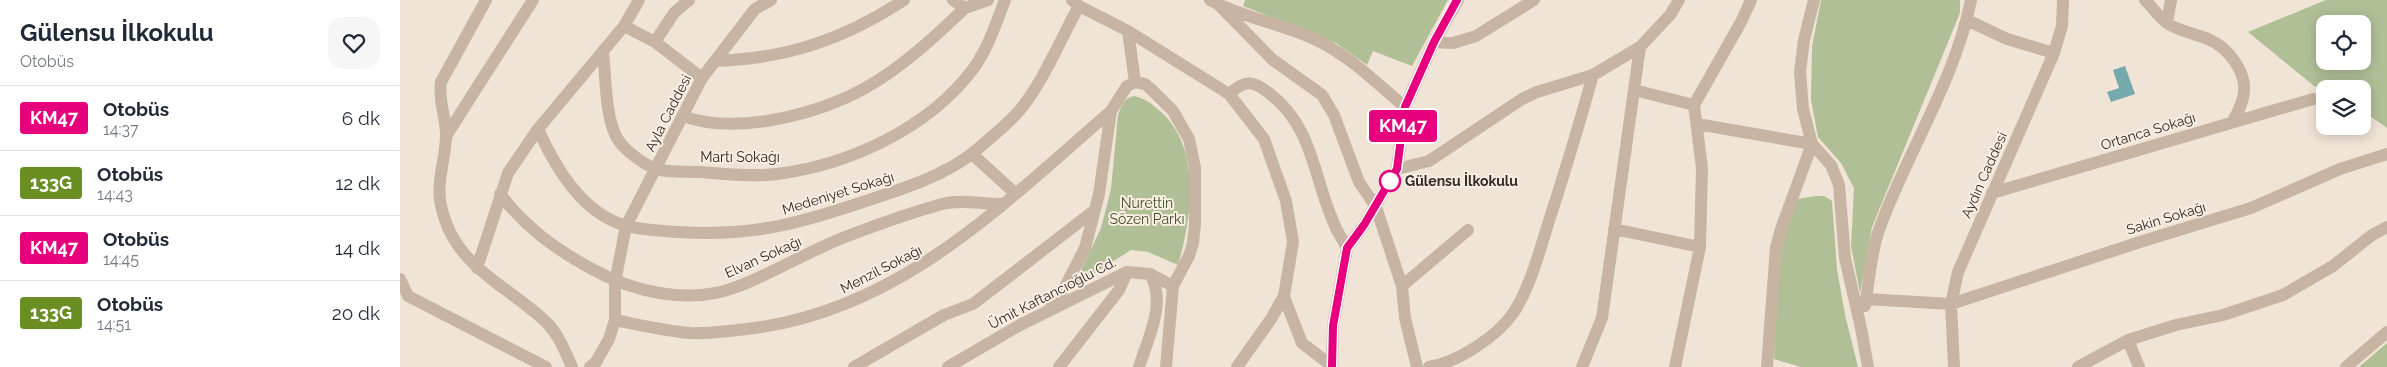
<!DOCTYPE html>
<html lang="tr">
<meta charset="utf-8">
<style>
:root{--surface:#fff;--page:#f6f6f7;--text:#1f2937;--muted:#747a83;--line:#e0e1e3}
body{margin:0;font-family:Raleway,sans-serif;background:var(--page);color:var(--text);height:100vh;display:flex;flex-direction:column;font-size:19px;white-space:nowrap}
*{box-sizing:border-box;margin:0}
p{font-size:16px;color:var(--muted)}
.icon{flex:none;width:28px;height:28px;fill:none;stroke:currentColor;stroke-width:2;stroke-linecap:round;stroke-linejoin:round}
.map{position:relative;flex:1;overflow:hidden}
.side{display:flex;flex-direction:column;background:var(--surface);width:400px}
.side>*{flex:none}
.badge{padding:0 10px;border-radius:4px;font-size:18px;line-height:32px}
.fabs{position:absolute;left:1916px;top:15px;display:grid;gap:10px}
.fabs a{display:grid;place-items:center;width:55px;height:55px;border-radius:10px;background:var(--surface);box-shadow:0 2px 12px #0003;font-size:25px}
.map>.badge{position:absolute;translate:-50% -50%;box-shadow:0 0 0 2px #fff}
.round{display:grid;place-items:center;flex:none;width:52px;height:52px;border-radius:15px;background:var(--page)}
.overview{display:flex;align-items:center;justify-content:space-between;height:85px;padding:0 20px}
h1{font-size:24px;font-weight:700;line-height:38px}
ul{padding:0;list-style:none}
li{display:flex;align-items:center;gap:15px;height:65px;padding:0 20px;border-top:1px solid var(--line)}
li div{flex:1}
li b{display:block;font-size:19px}
li em{font-style:normal}
li .badge{min-width:55px;font-weight:700;text-align:center}
main{display:flex;flex:1;min-height:0}
.map>svg:first-child{display:block}
.green{fill:#b1bf97;fill-rule:evenodd}
.water{fill:#75aaad}
.lines{fill:none;stroke-linecap:round;stroke-linejoin:round}
.minor{stroke:#c8b4a3;stroke-width:12}
.line-casing{stroke:#fff;stroke-width:11}
.line{stroke:#e6007e;stroke-width:8}
.stop-dot{fill:#fff;stroke:#e6007e;stroke-width:2.5}
.labels{text-anchor:middle;stroke-width:4;stroke-linejoin:round;paint-order:stroke}
.street-label{font-size:14px;fill:#332925;stroke:#f8eee2}
.stop-label{font-size:14px;font-weight:bold;fill:#332925;stroke:#f8eee2;text-anchor:start}
.park-label{font-size:14px;fill:#425129;stroke:#f8eee2}
</style>
<main>
<section class="side">
<div class="overview"><div><h1>Gülensu İlkokulu</h1><p>Otobüs</p></div><a class="round"><svg class="icon" aria-label="heart" viewBox="0 0 24 24"><path d="M12 20l-8-8c-3-5 5-10 8-4 3-6 11-1 8 4z"/></svg></a></div>
<ul>
<li><span class="badge" style="background:#e6007e;color:#fff">KM47</span><div><b>Otobüs</b><p>14:37</p></div><em>6 dk</em></li>
<li><span class="badge" style="background:#6b8e23;color:#fff">133G</span><div><b>Otobüs</b><p>14:43</p></div><em>12 dk</em></li>
<li><span class="badge" style="background:#e6007e;color:#fff">KM47</span><div><b>Otobüs</b><p>14:45</p></div><em>14 dk</em></li>
<li><span class="badge" style="background:#6b8e23;color:#fff">133G</span><div><b>Otobüs</b><p>14:51</p></div><em>20 dk</em></li>
</ul>
</section>
<div class="map">
<svg width="1987" height="367" viewBox="0 0 1987 367">
<rect width="100%" height="100%" fill="#f0e4d6"/>
<path class="green" d="M845 0H1048L1012 66 973 51 967 65 936 43 843 6Z
M1421 0H1560V13L1472 227 1460 293 1451 246 1454 188 1441 163 1418 137 1411 100 1412 47Z
M1926 0H1987V128L1963 111 1962 89H1925V91L1914 86 1848 32ZM1925 24H1962V61H1925Z
M734 96C745 98 752 104 760 111 802 148 792 217 778 265L748 252 731 250 673 287 701 228 711 189 718 115C722 105 724 98 734 96Z
M1416 196H1424L1432 201 1437 269 1445 315 1458 367H1401L1374 359C1377 306 1374 248 1397 199Z
M1987 343V367H1959Z"/>
<path class="water" d="M1725 66 1735 94 1711 102 1707 92 1719 88 1713 70Z"/>
<g class="lines">
<path class="minor" d="M86 0 41 82C38 100 46 117 46 135 46 157 37 178 40 200 50 264 103 282 145 321 158 333 165 351 172 367
M289 0 274 13 255 42 302 78
M553 0 565 8 588 0
M672 0 679 6 728 31 735 82 745 84 752 90 773 111 789 139 795 168V224L793 243 789 256 773 286 766 367
M810 0C841 17 878 23 910 37 947 53 974 81 1005 107
M1414 0 1404 40 1400 72 1403 109 1412 144 1431 165 1439 185 1445 258 1461 328 1468 367
M1745 0C1752 7 1759 17 1767 23 1778 31 1797 34 1810 40 1828 48 1846 71 1844 92 1843 103 1838 112 1833 121
M819 5 873 60 922 95 934 115 959 182 976 207 1002 286 1005 318 1017 367
M1567 20 1607 39 1654 53
M1767 23 1771 0
M224 26 255 42
M728 31 829 94 864 139 886 201 893 242 884 296 871 319 837 367
M1034 42 1053 43 1076 36 1134 0
M203 53C206 77 205 117 217 138 224 150 243 164 256 169 268 173 288 171 301 172 325 174 353 177 377 174 449 165 529 128 573 69 588 49 596 23 605 0
M315 61 355 9 371 0
M1234 90 1294 105
M829 94C845 80 852 80 869 93 915 128 913 180 936 228 939 235 944 241 947 248
M283 116C336 136 419 114 467 87 504 66 534 37 565 8
M1297 124 1412 144 1381 229 1376 247 1367 367
M138 129C155 167 182 214 227 226 243 230 262 231 279 232 356 237 404 222 475 198 508 187 547 174 574 152 589 139 606 126 619 111 644 81 660 40 679 6
M46 136 133 0
M572 154 616 194
M997 169 1029 161 1122 99 1137 92 1193 75 1240 47
M1592 193 1913 99
M100 194C125 227 154 248 190 268 233 292 290 306 339 286 375 272 409 251 445 237 476 225 510 213 542 204 560 199 583 204 602 204
M1214 229 1300 247
M77 268 108 173 138 129 224 26 239 0
M0 279 8 296 146 367
M1002 286 1068 230
M884 297 902 343 932 366
M1466 299 1551 304 1743 241 1851 208 1940 169 1987 154
M1465 306C1469 282 1471 250 1480 227 1508 151 1555 80 1571 0
M649 310 666 285 685 248 699 194 711 111 727 86 735 82
M215 320C240 325 265 331 290 333 308 334 328 331 347 329 498 312 601 206 711 111
M1728 340 1739 367
M190 367 196 362 209 339 215 320V282L226 226 302 78 315 61C386 59 445 39 504 0
M454 367 544 315 573 304 695 210
M548 367 620 325 727 272 750 274 773 286
M659 367 719 290 727 272
M739 367C748 338 767 303 750 274
M932 367 933 326 947 248 964 225 997 169 1005 107 1034 42 1058 0
M1029 367C1058 362 1097 337 1114 312 1130 287 1139 253 1148 224 1164 175 1179 125 1193 75
M1182 367 1202 318 1240 47 1270 15 1279 0
M1275 367 1300 247 1302 168 1294 105 1341 22 1351 0
M1554 367 1551 304 1558 272 1654 53 1662 26 1663 0
M1678 367 1728 340 1776 325 1823 315 1883 295 1933 266 1972 235 1987 227
M1946 367 1987 332"/>
</g>
<g class="lines">
<g class="line-casing">
<path id="line" d="M932 367 933 326 947 248 964 225 997 169 1005 107 1034 42 1057 0"/>
</g>
<use href="#line" class="line"/>
</g>
<circle class="stop-dot" cx="990" cy="181" r="10"/>
<g class="labels">
<g class="street-label">
<text transform="translate(268 113) rotate(-63)" y="5">Ayla Caddesi</text>
<text transform="translate(1748 131) rotate(-17)" y="5">Ortanca Sokağı</text>
<text x="340" y="162">Martı Sokağı</text>
<text transform="translate(1584 175) rotate(-66)" y="5">Aydın Caddesi</text>
<text transform="translate(438 193) rotate(-17)" y="5">Medeniyet Sokağı</text>
<text transform="translate(1766 218) rotate(-17)" y="5">Sakin Sokağı</text>
<text transform="translate(363 257) rotate(-24)" y="5">Elvan Sokağı</text>
<text transform="translate(481 269) rotate(-27)" y="5">Menzil Sokağı</text>
<text transform="translate(652 293) rotate(-27)" y="5">Ümit Kaftancıoğlu Cd.</text>
</g>
<g class="stop-label">
<text x="1005" y="186">Gülensu İlkokulu</text>
</g>
<g class="park-label">
<text x="747" y="208">Nurettin<tspan x="747" dy="16">Sözen Parkı</tspan></text>
</g>
</g>
</svg>
<div class="fabs">
<a><svg class="icon" aria-label="locate" viewBox="0 0 24 24"><circle cx="12" cy="12" r="6"/><path d="M12 2v4M12 18v4M2 12h4M18 12h4"/></svg></a>
<a><svg class="icon" aria-label="layers" viewBox="0 0 24 24"><path d="M12 4l9 5-9 5-9-5zM3 14l9 5 9-5"/></svg></a>
</div>
<b class="badge" style="left:1003px;top:126px;background:#e6007e;color:#fff">KM47</b>
</div>
</main>
